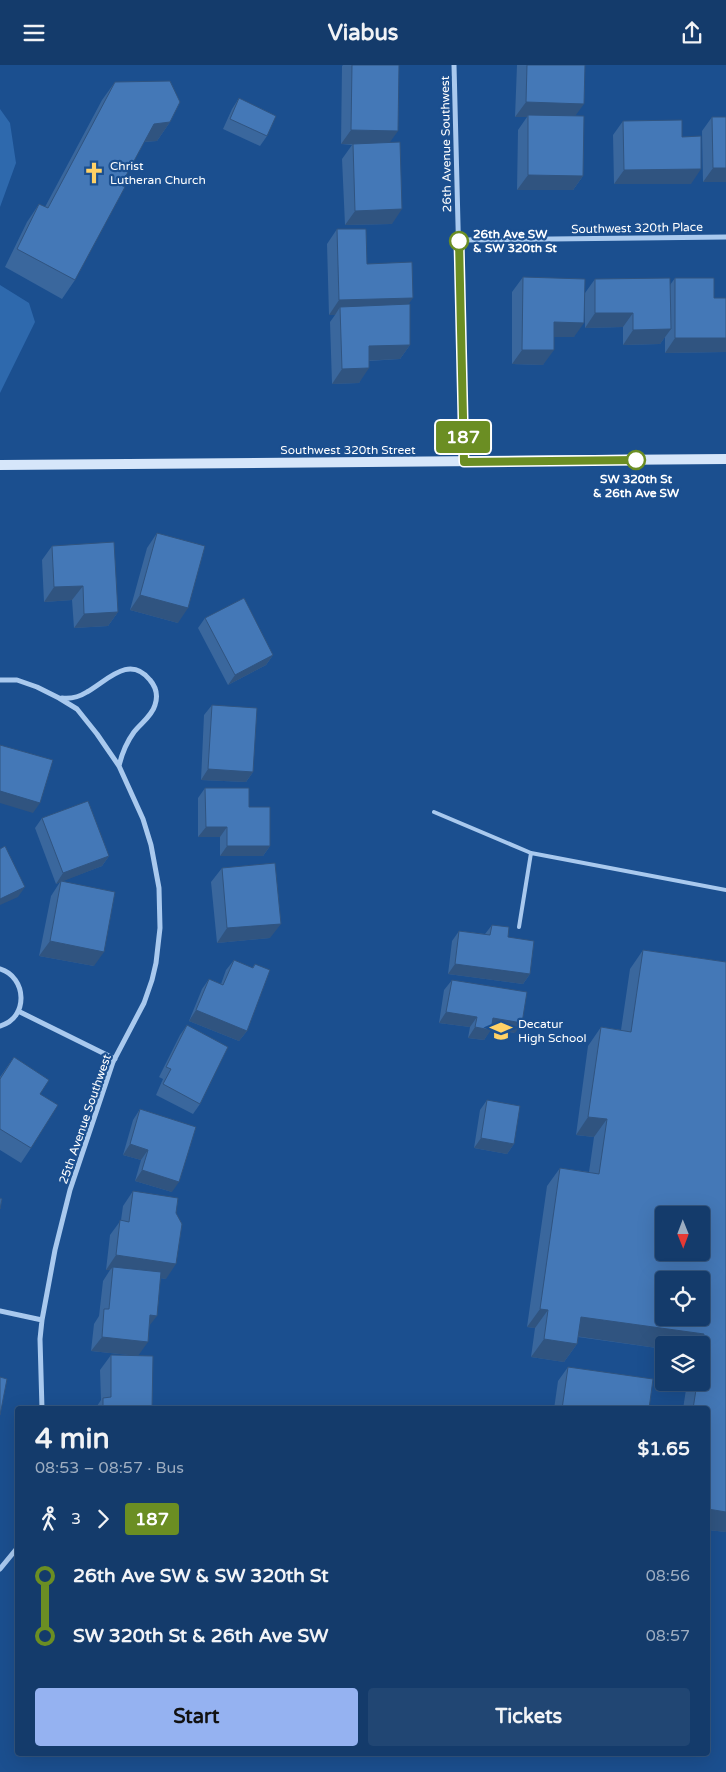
<!DOCTYPE html>
<meta charset="utf-8">
<style>
:root{--surface:#143b6b;--page:#214673;--text:#f1f3f6;--muted:#9dadc1;--line:#33557e;--accent:#95b2f1}
body{margin:0;font-family:"Varela Round",sans-serif;background:var(--page);color:var(--text);height:100vh;display:flex;flex-direction:column;font-size:19px;white-space:nowrap}
*{box-sizing:border-box;margin:0}
p{font-size:16px;color:var(--muted)}
.icon{flex:none;width:28px;height:28px;fill:none;stroke:currentColor;stroke-width:2;stroke-linecap:round;stroke-linejoin:round}
.map{position:relative;flex:1;overflow:hidden}
.side{position:absolute;left:15px;top:1341px;width:695px;height:350px;display:flex;flex-direction:column;background:var(--surface);border-radius:5px;box-shadow:0 5px 20px #0002,0 0 0 1px var(--line)}
.side>*{flex:none}
.badge{padding:0 10px;border-radius:4px;font-size:18px;line-height:32px}
.needle{width:32px;rotate:179deg}
.tools{position:absolute;left:655px;top:1141px;display:grid;gap:10px}
.tools a{display:grid;place-items:center;width:55px;height:55px;border-radius:5px;background:var(--surface);box-shadow:0 5px 20px #0002,0 0 0 1px var(--line);font-size:25px}
.map>.badge{position:absolute;translate:-50% -50%;box-shadow:0 0 0 2px #fff}
.legs{display:flex;align-items:center;gap:8px;height:55px;padding:0 20px;font-size:16px}
.legs p{margin-inline-start:auto}
.head{display:flex;align-items:center;justify-content:space-between;height:85px;padding:0 20px}
h1{font-size:28px;font-weight:700;line-height:38px}
.primary-button{display:flex;gap:10px;margin-top:auto;padding:10px 20px}
.primary-button a{flex:1;height:58px;border-radius:5px;background:var(--accent);color:#111;font-size:20px;font-weight:700;line-height:58px;text-align:center}
.primary-button a+a{background:var(--page);color:var(--text)}
ul{padding:0 20px;list-style:none}
li{display:flex;align-items:center;gap:18px;height:60px;font-size:19px}
li i{display:grid;place-items:center;width:8px;height:100%;margin:0 6px;background:currentColor}
li i::after{content:'';width:12px;height:12px;margin:-6px;border:4px solid;border-radius:50%;background:var(--surface)}
li p{margin-inline-start:auto}
li:first-child i{background:linear-gradient(#0000 50%,currentColor 0)}
li:last-child i{background:linear-gradient(currentColor 50%,#0000 0)}
header{display:flex;justify-content:space-between;align-items:center;height:65px;padding:0 20px;background:var(--surface);font-size:22px;font-weight:700}
.map>svg:first-child{display:block}
.green{fill:#2e69ad}
.lines{fill:none;stroke-linecap:round;stroke-linejoin:round}
.lane{stroke:#a9c9ee;stroke-width:4}
.street{stroke:#a9c9ee;stroke-width:5}
.secondary{stroke:#d6e6fa;stroke-width:10}
.wall{fill:#3a679d}
.shaded-wall{fill:#305480}
.building{fill:#4478b7;stroke:#305480;fill-rule:evenodd}
.line-1-casing{stroke:#fff;stroke-width:11}
.line-1{stroke:#6b8e23;stroke-width:8}
.stop-1-dot{fill:#fff;stroke:#6b8e23;stroke-width:2.5}
.labels{text-anchor:middle;stroke-width:4.5;stroke-linejoin:round;paint-order:stroke}
.street-label{font-size:12px;fill:#fff;stroke:#1b4f8f}
.poi-label{font-size:12px;fill:#fff;stroke:#1b4f8f;text-anchor:start}
.stop-label{font-size:12px;font-weight:bold;fill:#fff;stroke:#1b4f8f;text-anchor:start}
</style>
<header><svg class="icon" aria-label="menu" viewBox="0 0 24 24"><path d="M4 6h16M4 12h16M4 18h16"/></svg>Viabus<svg class="icon" aria-label="share" viewBox="0 0 24 24"><path d="M12 15V3M7 8l5-5 5 5M5 13v7h14v-7"/></svg></header>
<div class="map">
<svg width="726" height="1707" viewBox="0 0 726 1707">
<rect width="100%" height="100%" fill="#1b4f8f"/>
<path class="green" d="M0 44 10 58 16 98 0 142Z
M0 220 29 238 35 257 0 328Z"/>
<g class="lines">
<path class="lane" d="M434 747 531 788 726 825
M519 862 531 788"/>
<path class="street" d="M454 0 464 397
M459 175 726 172
M0 615H17L37 622 59 633 77 644 97 669 119 701 143 754 151 780 159 823 160 863 156 898 152 915 144 938 113 997 70 1125 55 1185 42 1255 40 1274 42 1344
M62 633C71 634 79 632 87 627 107 616 129 589 150 615 156 622 158 631 155 640 152 651 141 658 134 667 126 678 122 688 119 701
M0 904C27 912 29 953 0 961
M18 946 115 994
M0 1246 42 1255
M0 1504 18 1482"/>
<path class="secondary" d="M0 400 726 394"/>
</g>
<path class="wall" d="M343 0H399L389 78 392 159 345 160 342 94 352 80 341 79 342 1Z
M517 0H585L575 51 583 111 573 125H517L518 65 527 52H515Z
M115 17 170 57 157 76 144 77 121 120 75 215 62 234 5 202 27 157 39 139 45 142 102 35Z
M239 33 267 71 260 81 223 64 232 44Z
M712 52H726V117H703L702 66Z
M623 56 682 72 691 119H614L613 70Z
M337 164 367 199 409 239 410 280 400 294 369 296 359 318 332 319 330 257 335 250H329L327 179Z
M523 212 585 228 595 214 670 220 675 213 714 233H726V287L665 288V272L660 279 623 280V262L585 263V233L574 272H554L543 300 512 299V227Z
M157 468 178 558 130 545 147 483Z
M52 481 118 547 108 561 74 563 72 535 44 537 42 495Z
M205 553 273 590 266 600 228 620 198 563Z
M212 640 253 707 246 717 201 715 204 650Z
M205 723 249 742 270 781 263 791H220V772H198V733Z
M42 753 109 791 102 801 62 816 94 901 39 891 51 831 60 817 56 819 35 763Z
M222 803 270 873 217 878 211 817Z
M492 860 508 872 530 909 523 919 448 909 452 876 459 866 485 869Z
M643 885 726 897V1467L708 1465V1344H683L687 1318H701V1280H664V1284L578 1272 577 1279 564 1297 531 1292 535 1263 527 1262 547 1121 560 1103 589 1107 594 1072 576 1070 588 981 601 962 621 965 630 904Z
M234 895 252 903 255 899 247 966 239 976 189 956 202 924 209 914 221 919 226 905Z
M452 915 515 968 491 964 484 975 468 973 470 962 439 958 444 925Z
M187 960 200 1039 193 1049 156 1030 163 1014 159 1012 180 970Z
M14 992 40 1029 31 1083 21 1098 0 1085V1012Z
M487 1035 514 1079 507 1089 474 1083 480 1045Z
M140 1044 172 1127 135 1116 141 1095 123 1090 133 1055Z
M133 1126 166 1214 160 1213 149 1262 138 1290 152 1344H95L101 1335 100 1305 111 1290H129L91 1286 94 1259 99 1251 103 1216 110 1205H106L110 1170 121 1155 123 1141Z
M568 1302 649 1344H554L558 1316Z"/>
<path class="shaded-wall" d="M526 37 584 39 573 54 528 50 527 52H515Z
M170 57 157 76 141 77 154 59Z
M351 65 398 66 388 80 341 79Z
M713 103H726V117H703Z
M701 104 691 119H614L624 105Z
M528 110 583 111 573 125H517Z
M402 144 392 159 345 160 355 146Z
M413 233 403 247 340 242 335 250H329L339 235Z
M595 248H633L623 262 585 263Z
M554 257 584 258 574 272H544Z
M671 264 660 279 623 280 633 265Z
M675 273H726V287L665 288Z
M410 280 400 294 359 296 369 281Z
M522 285H554L543 300 512 299Z
M369 303 359 318 332 319 342 304Z
M83 521 72 535 44 537 54 522Z
M140 530 188 543 178 558 130 545Z
M118 547 108 561 74 563 84 549Z
M273 590 266 600 228 620 235 610Z
M208 704 253 707 246 717 201 715Z
M0 726 40 738 33 748 0 738Z
M206 762H227L220 772H198Z
M227 781H270L263 791H220Z
M109 791 102 801 56 819 63 808Z
M25 822 18 832 0 840V834Z
M281 859 270 873 217 878 227 863Z
M50 876 104 887 94 901 39 891Z
M455 899 530 909 523 919 448 909Z
M196 945 247 966 239 976 189 956Z
M446 947 477 952 470 962 439 958Z
M493 953 522 958 515 968 486 963Z
M475 962 491 965 484 975 468 973Z
M588 1052 607 1054 594 1072 576 1070Z
M481 1073 514 1079 507 1089 474 1083Z
M130 1079 148 1085 141 1095 123 1090Z
M142 1105 179 1117 172 1127 135 1116Z
M116 1190 176 1199 166 1214 112 1206 113 1202 110 1205H106Z
M540 1244 548 1245 535 1263 527 1262Z
M150 1250 157 1251 146 1265Z
M581 1252 704 1269 696 1280H664V1284L568 1270Z
M102 1272 148 1277 138 1291 91 1286Z
M544 1274 577 1279 564 1297 531 1292Z
M708 1444 726 1447V1467L708 1465Z"/>
<path class="building" d="M352 0H399L398 66 351 65Z
M527 0H585L584 39 526 37Z
M170 16 180 37 170 57 154 59 121 120 125 122 75 215 17 184 39 139 48 143 115 17Z
M239 33 276 51 267 71 230 54Z
M528 50 584 51 583 111 528 110Z
M712 52H726V103H713Z
M682 55V72L701 71V104L624 105 623 56Z
M400 77 402 144 355 146 353 79Z
M337 164H366L367 199 412 197 413 233 339 235Z
M523 212 585 214 584 258 554 257V285H522Z
M670 213 671 264 633 265V248H595V214Z
M675 213H714V233H726V273H675Z
M410 239V280L369 281V303L342 304 340 242Z
M157 468 205 481 188 543 140 530Z
M114 477 118 547 84 549 83 521 54 522 52 481Z
M244 533 273 590 235 610 205 553Z
M212 640 257 643 253 707 208 704Z
M0 680 53 695 40 738 0 726Z
M205 723H249V742H270V781H227V762H206Z
M88 736 109 791 63 808 42 753Z
M5 781 25 822 0 834V784Z
M275 798 281 859 227 863 222 803Z
M61 816 115 827 104 887 50 876Z
M492 860 509 862 508 872 534 876 530 909 455 899 459 866 490 870Z
M643 885 726 897V1447L708 1444V1344H693L697 1318H701V1288L704 1269 581 1252 577 1279 544 1274 548 1245 540 1244 560 1103 599 1109 607 1054 588 1052 601 962 631 967ZM664 1150H701V1188H664ZM664 1215H701V1252H664Z
M234 895 253 903 255 899 270 905 247 966 196 945 209 914 223 920Z
M452 915 527 927 522 958 493 953 491 965 475 962 477 952 446 947Z
M187 960 228 982 200 1039 163 1019 171 1004 166 1002Z
M14 992 49 1015 40 1029 58 1040 31 1083 0 1064V1014Z
M487 1035 520 1041 514 1079 481 1073Z
M140 1044 196 1062 179 1117 142 1105 148 1085 130 1079Z
M133 1126 178 1133 176 1148 182 1159 176 1199 116 1190 120 1155 129 1157Z
M0 1133 2 1134 0 1144Z
M113 1202 161 1207 157 1251 150 1250 148 1277 102 1272 104 1244H109Z
M111 1290 153 1291 152 1344H103V1333L111 1332Z
M568 1302 653 1314 649 1344H562Z
M0 1312 7 1314 0 1350Z"/>
<g class="lines">
<g class="line-1-casing">
<path id="line-1" d="M459 176 464 397 636 395"/>
</g>
<use href="#line-1" class="line-1"/>
</g>
<defs>
<g id="church-bare" transform="scale(1.725)"><path d="M-1.2-6h2.4v3.5h3.3v2.4h-3.3V6h-2.4V-.1h-3.3v-2.4h3.3Z" fill="#ffd166" stroke="#1b4f8f" stroke-width="2.5" paint-order="stroke"/></g>
<g id="school-bare" transform="scale(1.725)"><path d="M0-5L7-2L0 1L-7-2ZM-4 1L0 2.5L4 1V4Q0 6-4 4Z" fill="#ffd166" stroke="#1b4f8f" stroke-width="2.5" paint-order="stroke"/></g>
</defs>
<g fill-rule="evenodd">
<use href="#church-bare" x="94" y="108"/>
<use href="#school-bare" x="501" y="966"/>
</g>
<g class="stop-1-dot">
<circle cx="459" cy="176" r="9"/>
<circle cx="636" cy="395" r="9"/>
</g>
<g class="labels">
<g class="street-label">
<text transform="translate(446 79) rotate(-91)" y="4">26th Avenue Southwest</text>
<text transform="translate(637 163) rotate(-1)" y="4">Southwest 320th Place</text>
<text x="348" y="389">Southwest 320th Street</text>
<text transform="translate(85 1054) rotate(-71)" y="4">25th Avenue Southwest</text>
</g>
<g class="poi-label">
<text x="110" y="105">Christ<tspan x="110" dy="14">Lutheran Church</tspan></text>
<text x="518" y="963">Decatur<tspan x="518" dy="14">High School</tspan></text>
</g>
<g class="stop-label">
<text x="473" y="173">26th Ave SW<tspan x="473" dy="14">&amp; SW 320th St</tspan></text>
<text x="636" y="418" text-anchor="middle">SW 320th St<tspan x="636" dy="14">&amp; 26th Ave SW</tspan></text>
</g>
</g>
</svg>
<div class="tools">
<a><svg class="needle" viewBox="-14 -14 28 28"><path d="M0-13l5 13h-10z" fill="#e53935"/><path d="M0 13l5-13h-10z" fill="#9dadc1"/></svg></a>
<a><svg class="icon" aria-label="locate" viewBox="0 0 24 24"><circle cx="12" cy="12" r="6"/><path d="M12 2v4M12 18v4M2 12h4M18 12h4"/></svg></a>
<a><svg class="icon" aria-label="layers" viewBox="0 0 24 24"><path d="M12 4l9 5-9 5-9-5zM3 14l9 5 9-5"/></svg></a>
</div>
<b class="badge" style="left:463px;top:372px;background:#6b8e23;color:#fff">187</b>
<section class="side">
<div class="head"><div><h1>4 min</h1><p>08:53 – 08:57 · Bus</p></div><b>$1.65</b></div>
<div class="legs"><svg class="icon" aria-label="walk" viewBox="0 0 24 24"><circle cx="13" cy="4" r="2"/><path d="M13 8l-2 6 4 7M11 14l-3 7M7 12l3-4h3l4 4"/></svg>3<svg class="icon" aria-label="forward" viewBox="0 0 24 24"><path d="M9 5l7 7-7 7"/></svg><b class="badge" style="background:#6b8e23;color:#fff">187</b></div>
<ul>
<li><i style="color:#6b8e23"></i><b>26th Ave SW &amp; SW 320th St</b><p>08:56</p></li>
<li><i style="color:#6b8e23"></i><b>SW 320th St &amp; 26th Ave SW</b><p>08:57</p></li>
</ul>
<div class="primary-button"><a>Start</a><a>Tickets</a></div>
</section>
</div>
